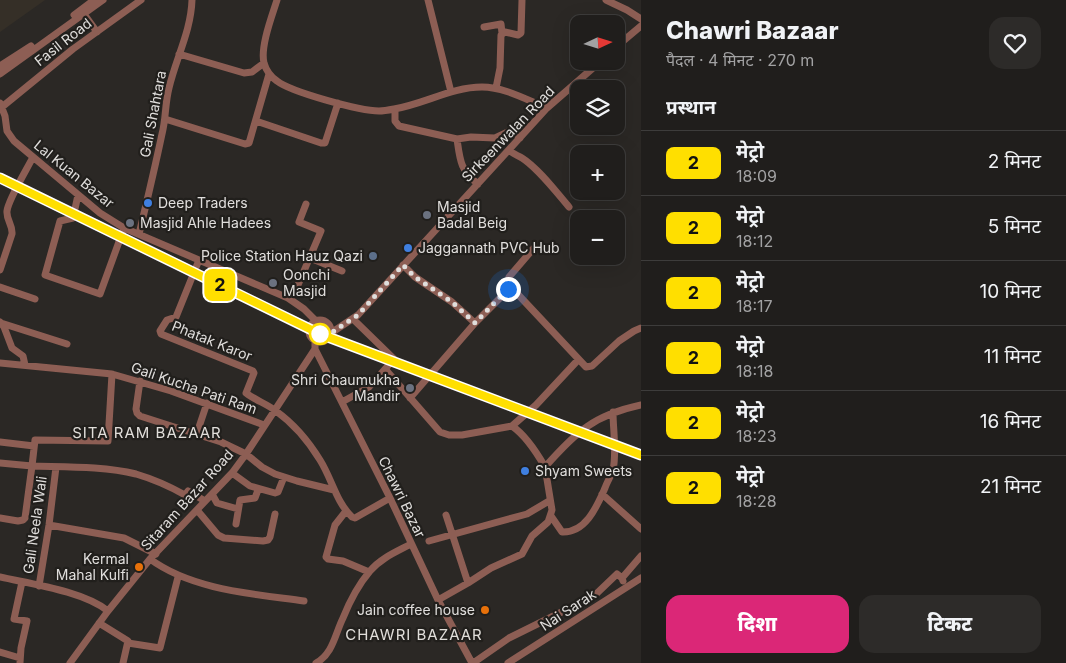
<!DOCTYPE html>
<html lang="hi">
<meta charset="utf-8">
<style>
:root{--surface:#201e1c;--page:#2d2b29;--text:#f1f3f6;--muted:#a2a2a3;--line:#3d3c3b;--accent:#db2777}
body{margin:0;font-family:Inter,"Noto Sans Devanagari",sans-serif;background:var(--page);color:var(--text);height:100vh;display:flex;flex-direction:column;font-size:19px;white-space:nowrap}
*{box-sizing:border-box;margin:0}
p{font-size:16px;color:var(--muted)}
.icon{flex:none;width:28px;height:28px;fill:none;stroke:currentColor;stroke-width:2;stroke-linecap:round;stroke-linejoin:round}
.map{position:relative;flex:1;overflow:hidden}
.sheet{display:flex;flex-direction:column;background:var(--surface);width:425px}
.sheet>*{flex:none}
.badge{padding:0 10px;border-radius:8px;font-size:18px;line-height:32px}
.needle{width:32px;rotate:86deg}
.buttons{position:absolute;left:570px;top:15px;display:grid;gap:10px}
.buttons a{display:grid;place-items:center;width:55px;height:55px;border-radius:10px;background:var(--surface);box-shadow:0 5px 20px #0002,0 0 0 1px var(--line);font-size:25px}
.you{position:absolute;width:25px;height:25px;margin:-12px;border:4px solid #fff;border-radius:50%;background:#1a73e8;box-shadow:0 0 0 8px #1a73e833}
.map>.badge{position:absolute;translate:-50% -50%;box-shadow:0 0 0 2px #fff}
h2{padding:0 25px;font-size:19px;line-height:45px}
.round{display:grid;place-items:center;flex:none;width:52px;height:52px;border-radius:15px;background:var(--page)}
.summary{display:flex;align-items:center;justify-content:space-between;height:85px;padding:0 25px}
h1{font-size:24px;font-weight:800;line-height:38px}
.button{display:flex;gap:10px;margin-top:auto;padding:10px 25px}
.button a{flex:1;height:58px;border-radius:15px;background:var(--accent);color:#fff;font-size:20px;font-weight:800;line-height:58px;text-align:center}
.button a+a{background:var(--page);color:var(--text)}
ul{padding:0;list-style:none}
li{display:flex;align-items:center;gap:15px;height:65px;padding:0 25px;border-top:1px solid var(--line)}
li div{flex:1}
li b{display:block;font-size:19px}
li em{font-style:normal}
li .badge{min-width:55px;font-weight:700;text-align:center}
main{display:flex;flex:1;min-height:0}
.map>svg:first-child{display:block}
.built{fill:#352f27}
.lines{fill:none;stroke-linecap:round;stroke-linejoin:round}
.minor-tunnel{stroke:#464340;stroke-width:7;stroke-dasharray:7 3.5;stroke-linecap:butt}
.minor{stroke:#8d5e54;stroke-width:7}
.line-casing{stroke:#fff;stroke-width:11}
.line{stroke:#ffdf00;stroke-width:8}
.walk{stroke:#e0dedc;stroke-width:5;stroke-dasharray:0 9}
.shop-dot{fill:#3f7fe0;stroke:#211f1c;stroke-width:2}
.worship-dot{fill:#6b7280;stroke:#211f1c;stroke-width:2}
.service-dot{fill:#5c6f8a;stroke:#211f1c;stroke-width:2}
.stop-dot{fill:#fff;stroke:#ffdf00;stroke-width:2.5}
.food-dot{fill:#e8710a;stroke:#211f1c;stroke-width:2}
.labels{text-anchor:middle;stroke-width:4.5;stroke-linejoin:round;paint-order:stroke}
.street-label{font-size:14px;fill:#e0dedc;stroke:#211f1c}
.poi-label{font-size:14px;fill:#e0dedc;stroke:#211f1c;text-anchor:start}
.neighbourhood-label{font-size:15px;letter-spacing:1px;fill:#e1deda;stroke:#211f1c}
</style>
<main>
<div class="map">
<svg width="641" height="663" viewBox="0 0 641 663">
<rect width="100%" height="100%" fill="#2b2825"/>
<path class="built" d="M0 0H45L0 32Z"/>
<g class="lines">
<path class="minor-tunnel" d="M294 295 298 285"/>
<path class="minor" d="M277 0C272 16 260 47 264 63 266 70 271 77 277 81 291 92 360 111 379 111 384 111 389 110 394 109 424 104 452 87 482 87 504 87 527 100 547 108
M428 0 451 92
M606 0 627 10 641 19
M84 14 97 32
M74 15 94 0
M484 27 501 24 502 33
M616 47 641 26
M179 54 244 73 252 72 264 63
M0 66 31 46
M0 74 103 0
M496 88 500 68 501 35 505 32 518 35 521 33 522 0
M0 103 5 116 7 131 14 141 100 213 124 228 288 298 304 309 317 322
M2 107 73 49 141 0
M395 109V121L399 126 457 139 471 137 495 138 512 130 520 138
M165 119 245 144 249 143 269 74
M256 121 321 143H325L338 103
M457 139C460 160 460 170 478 184
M509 150C514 155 517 155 522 158 538 168 557 193 569 207
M78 195 73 218 60 221 45 275 100 294 124 228
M139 234C147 201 155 167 162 134 166 119 165 103 169 88 176 58 191 31 192 0
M310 258 342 271
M199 260 176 317 167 320 160 331 161 334 253 371 254 373 246 393C255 400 267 404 276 411 294 424 309 442 320 460 332 479 336 502 352 517L355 518 390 498
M403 265 415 277 452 302 475 323
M0 270 12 234C13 225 6 220 7 211 8 200 27 169 33 157
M298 285 321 231 299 222 306 204
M0 287 35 299
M511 287 512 283 509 277 533 249
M309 331a11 11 0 1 1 22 0a11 11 0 1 1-22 0Z
M0 322 4 327 12 348 23 356 25 365
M1 323 67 344
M331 333 358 315 547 108 601 61
M315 341V349L390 498 438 600 472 663
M0 363 112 374 171 391 264 425
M386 370 440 432 449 435H462L512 426 536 405 578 360
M112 374 108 441 35 440 32 466C65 467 104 466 136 474 153 479 169 486 185 495L188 491 205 501
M140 381 136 409 137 413 140 416 221 442 246 454 262 467 275 474 297 481 334 490
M410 398 475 323 511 287 586 367 592 366 619 341 634 331 641 328
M342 402 369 387 394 359 353 319
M512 426C525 435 537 453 545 467
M197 433 207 403
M0 442 34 446
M0 463 32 466 25 518 23 520 18 521 0 518
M232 473 250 486 275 493 278 492 284 477
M212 494 217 503 238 509
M602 494 641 529
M197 510 218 535 224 538 263 541 268 540 270 537 275 514
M346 511 335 525 326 557 328 559 343 561 369 572
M446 515 468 583
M551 516 562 532C586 533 597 506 605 488 607 482 611 476 613 470 617 452 613 430 613 412
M236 524 240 500 255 498 258 490
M49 525 124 538 156 554
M429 541 527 514 549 501
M150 559C192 590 254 594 304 601
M0 577C31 584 83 591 108 611
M623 581 622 578 641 556
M39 586 49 525 56 467
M438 600 468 583 491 568 522 554 532 536 548 522 552 510 545 467C576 432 594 415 641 405
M99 623 128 641 123 663
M128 643 160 648 178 577
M0 652 20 658
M20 663 21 648 27 621 14 619 22 582
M70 663 108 611 150 559 232 473 246 454 315 349
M316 663C333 654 335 634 343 618 349 603 359 584 370 571 381 558 396 552 411 544
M473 663 509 638 594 596 617 574 622 578
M508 663 641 578"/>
</g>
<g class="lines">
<g class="line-casing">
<path id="line" d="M0 178 320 334 641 455"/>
</g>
<use href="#line" class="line"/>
<path class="walk" d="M320 334 319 342 324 341 331 333 358 315 403 265 415 277 452 302 475 323 508 289"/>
</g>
<g class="shop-dot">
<circle cx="148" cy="203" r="5"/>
<circle cx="408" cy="248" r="5"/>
<circle cx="525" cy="471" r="5"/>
</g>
<g class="worship-dot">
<circle cx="427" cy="215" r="5"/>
<circle cx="130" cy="223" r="5"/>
<circle cx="273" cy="283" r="5"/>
<circle cx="410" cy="388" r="5"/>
</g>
<circle class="service-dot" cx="373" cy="256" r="5"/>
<circle class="stop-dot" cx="320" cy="334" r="10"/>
<g class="food-dot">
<circle cx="139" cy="567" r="5"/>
<circle cx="485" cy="610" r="5"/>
</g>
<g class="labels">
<g class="street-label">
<text transform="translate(63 42) rotate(-38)" y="5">Fasil Road</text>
<text transform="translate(153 114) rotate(-79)" y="5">Gali Shahtara</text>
<text transform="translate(508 134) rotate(-46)" y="5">Sirkeenwalan Road</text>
<text transform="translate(74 174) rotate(39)" y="5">Lal Kuan Bazar</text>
<text transform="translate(212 341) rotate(22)" y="5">Phatak Karor</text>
<text transform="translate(194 388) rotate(19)" y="5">Gali Kucha Pati Ram</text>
<text transform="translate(402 497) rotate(64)" y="5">Chawri Bazar</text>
<text transform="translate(187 500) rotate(-48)" y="5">Sitaram Bazar Road</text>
<text transform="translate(35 525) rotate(-82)" y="5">Gali Neela Wali</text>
<text transform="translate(568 610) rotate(-33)" y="5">Nai Sarak</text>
</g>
<g class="poi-label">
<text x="158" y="208">Deep Traders</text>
<text x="437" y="212">Masjid<tspan x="437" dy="16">Badal Beig</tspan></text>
<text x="140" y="228">Masjid Ahle Hadees</text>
<text x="418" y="253">Jaggannath PVC Hub</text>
<text x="363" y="261" text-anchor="end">Police Station Hauz Qazi</text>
<text x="283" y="280">Oonchi<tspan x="283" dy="16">Masjid</tspan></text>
<text x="400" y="385" text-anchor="end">Shri Chaumukha<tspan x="400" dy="16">Mandir</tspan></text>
<text x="535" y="476">Shyam Sweets</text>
<text x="129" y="564" text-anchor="end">Kermal<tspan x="129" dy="16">Mahal Kulfi</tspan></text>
<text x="475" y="615" text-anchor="end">Jain coffee house</text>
</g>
<g class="neighbourhood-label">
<text x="147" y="438">SITA RAM BAZAAR</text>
<text x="414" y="640">CHAWRI BAZAAR</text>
</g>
</g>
</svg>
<div class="buttons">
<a><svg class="needle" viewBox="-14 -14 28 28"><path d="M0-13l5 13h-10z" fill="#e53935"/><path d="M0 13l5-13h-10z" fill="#a2a2a3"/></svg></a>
<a><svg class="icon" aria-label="layers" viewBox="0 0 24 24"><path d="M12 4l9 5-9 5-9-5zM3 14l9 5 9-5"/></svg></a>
<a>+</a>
<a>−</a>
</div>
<div class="you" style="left:508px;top:289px"></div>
<b class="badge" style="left:220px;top:285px;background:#ffdf00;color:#111">2</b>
</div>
<section class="sheet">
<div class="summary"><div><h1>Chawri Bazaar</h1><p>पैदल · 4 मिनट · 270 m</p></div><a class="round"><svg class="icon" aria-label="heart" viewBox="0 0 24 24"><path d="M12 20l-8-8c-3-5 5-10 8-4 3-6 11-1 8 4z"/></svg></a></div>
<h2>प्रस्थान</h2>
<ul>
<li><span class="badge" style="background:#ffdf00;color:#111">2</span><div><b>मेट्रो</b><p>18:09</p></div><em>2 मिनट</em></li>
<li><span class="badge" style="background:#ffdf00;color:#111">2</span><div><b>मेट्रो</b><p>18:12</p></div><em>5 मिनट</em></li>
<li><span class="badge" style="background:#ffdf00;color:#111">2</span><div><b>मेट्रो</b><p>18:17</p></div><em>10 मिनट</em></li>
<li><span class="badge" style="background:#ffdf00;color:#111">2</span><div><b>मेट्रो</b><p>18:18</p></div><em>11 मिनट</em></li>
<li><span class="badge" style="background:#ffdf00;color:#111">2</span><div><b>मेट्रो</b><p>18:23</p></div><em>16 मिनट</em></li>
<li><span class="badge" style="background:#ffdf00;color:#111">2</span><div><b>मेट्रो</b><p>18:28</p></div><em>21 मिनट</em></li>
</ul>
<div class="button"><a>दिशा</a><a>टिकट</a></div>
</section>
</main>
